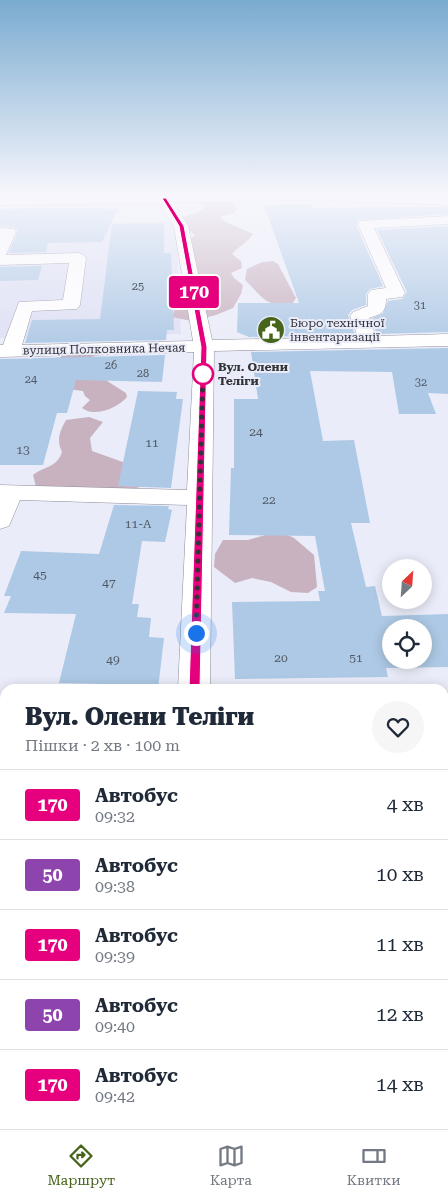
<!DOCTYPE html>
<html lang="uk">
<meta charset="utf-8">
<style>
:root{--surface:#fff;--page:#f6f6f7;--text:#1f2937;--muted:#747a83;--line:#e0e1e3;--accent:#46651a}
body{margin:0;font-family:"Roboto Serif",serif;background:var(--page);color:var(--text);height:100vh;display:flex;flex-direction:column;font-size:19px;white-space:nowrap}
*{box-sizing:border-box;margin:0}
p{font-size:16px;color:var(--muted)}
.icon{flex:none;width:28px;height:28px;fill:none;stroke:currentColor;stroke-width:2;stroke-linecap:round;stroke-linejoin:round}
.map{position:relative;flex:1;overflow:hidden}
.sheet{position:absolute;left:0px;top:684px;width:449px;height:446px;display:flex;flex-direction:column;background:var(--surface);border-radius:15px 15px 0 0;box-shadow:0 2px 12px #0003}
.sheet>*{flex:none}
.badge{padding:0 10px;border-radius:4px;font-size:18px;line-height:32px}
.needle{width:32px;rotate:25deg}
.tools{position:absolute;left:382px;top:559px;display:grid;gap:10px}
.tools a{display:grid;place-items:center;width:50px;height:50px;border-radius:50%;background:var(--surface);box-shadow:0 2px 12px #0003;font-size:25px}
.you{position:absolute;width:25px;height:25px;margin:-12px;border:4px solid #fff;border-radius:50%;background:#1a73e8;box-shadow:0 0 0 8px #1a73e833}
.map>.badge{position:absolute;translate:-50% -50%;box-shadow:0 0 0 2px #fff}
.round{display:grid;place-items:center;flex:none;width:52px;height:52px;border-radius:26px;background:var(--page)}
.headline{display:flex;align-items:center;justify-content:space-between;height:85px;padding:0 25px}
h1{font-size:24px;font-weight:800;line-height:38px}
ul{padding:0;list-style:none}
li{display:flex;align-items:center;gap:15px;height:70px;padding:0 25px;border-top:1px solid var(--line)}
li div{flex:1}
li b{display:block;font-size:19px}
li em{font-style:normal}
li .badge{min-width:55px;font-weight:700;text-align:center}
.tab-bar{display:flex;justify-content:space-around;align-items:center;height:70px;border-top:1px solid var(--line);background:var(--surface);font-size:14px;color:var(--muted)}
.tab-bar a{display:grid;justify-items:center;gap:2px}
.tab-bar .current{color:var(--accent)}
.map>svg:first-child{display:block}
.built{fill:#dee0f4}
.green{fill:#c8b2c0}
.building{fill:#aec9e5;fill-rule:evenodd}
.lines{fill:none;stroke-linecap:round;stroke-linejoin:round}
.minor-casing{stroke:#8b8c98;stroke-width:1}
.path-far1{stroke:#8f919a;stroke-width:4;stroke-dasharray:6 3;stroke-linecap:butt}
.path{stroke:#8f919a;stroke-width:5;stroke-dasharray:8 4;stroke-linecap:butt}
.minor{fill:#fff;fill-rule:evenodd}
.line{fill:#e6007e;stroke:#fff}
.walk{stroke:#333439;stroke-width:5;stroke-dasharray:0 9}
.stop-dot{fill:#fff;stroke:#e6007e;stroke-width:2.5}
.labels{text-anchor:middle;stroke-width:4;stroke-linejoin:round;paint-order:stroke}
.far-number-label{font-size:11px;fill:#525964}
.far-poi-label{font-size:12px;fill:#333439;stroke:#eaecf9;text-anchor:start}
.far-street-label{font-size:12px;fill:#333439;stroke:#eaecf9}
.far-stop-label{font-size:12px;font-weight:bold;fill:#333439;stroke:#eaecf9;text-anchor:start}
.number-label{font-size:12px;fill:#525964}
</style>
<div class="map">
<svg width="448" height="1129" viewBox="0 0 448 1129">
<rect width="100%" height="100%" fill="#eaecf9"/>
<path class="built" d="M0 217 30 223 176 221 181 334 0 338Z"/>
<path class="green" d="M193 200H233V204L237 208 234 213 220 217 224 221 253 234C247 243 239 246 232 254L241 261 242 268 231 273 234 278 243 285 241 294 233 308 216 315 191 321 172 317 175 309 190 297 173 292 166 287 188 275 189 240 195 235 186 229 181 217 194 214 206 207Z
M273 261 278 264 296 298 292 304C265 308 262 296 245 280L247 269 262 262Z
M58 352H161L152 354 127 353 94 356 79 363 126 393 127 397C117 408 95 418 82 408L90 400 85 396 83 391 67 389 57 358Z
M89 417 103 422 90 438 92 451 134 466 143 486 130 490 37 491 33 475C44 466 57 468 62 452 56 440 60 431 66 420Z
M280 531 294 538 314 555 317 587 308 593 291 592 271 582 252 578 235 583 214 567 215 554 223 540H248Z
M5 1105V1125H158L159 1129H0V1106Z"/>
<path class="building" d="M311 204 313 208 448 207V214L358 220 356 225 383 286 370 289 366 294V305L352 310 348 315 355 335 249 337 237 332 238 303H299L264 205Z
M72 208 118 209 102 242 48 243 46 252 9 253 18 231 14 227 0 226V209Z
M164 223V253H171L174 330H167L166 340 25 343 32 320 100 319 112 224Z
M448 226V332L377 334 371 319 383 313 388 301 402 299 407 292 377 230Z
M42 266 38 280 0 281V267Z
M448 348V394L428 393 436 414H399L392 372 310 371 323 441 354 440 370 523H351L366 587 375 586 382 616 448 614V667L386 668 388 677 235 679 232 602 320 601 318 591H325L315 536 229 535 231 468H234V399H258L251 352ZM391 628H424V660H391Z
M165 355 162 382 76 380 67 413H57L43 465H0V359Z
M138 391 177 392 176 399H183L171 488 118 486Z
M114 505 169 506 168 509 172 510 165 542 142 541 132 604H139L137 617 151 618 149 637 164 638 158 689H102V684L59 683 76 614 4 613 11 596H4L21 551 99 554Z"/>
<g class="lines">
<g class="minor-casing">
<path id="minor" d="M182 194H380L448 197V205L326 200 173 202 188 226 212 340 358 337 350 316 353 312 368 306V294L371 290 386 288 358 224 360 221 448 216V224L374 228 405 293 402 297 386 299C386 313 381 314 369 318L376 336 448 334V346L214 351 210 689H178L187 505 20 500 9 526 0 529V485L187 490 194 352 0 357V345H3L19 302 63 300 69 263 0 265V228L14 229 16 232 6 255 78 253 84 255 86 258 80 305 77 309 32 311 22 345 193 341 174 226 159 203 0 205V197Z
M444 693H448V717H444Z
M5 721V747L0 748V722Z
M206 1125H256L257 1129H207Z"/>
</g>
<path class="path-far1" d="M342 689 386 688"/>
<path class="path" d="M165 1125V1129"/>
<use href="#minor" class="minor"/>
</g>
<linearGradient id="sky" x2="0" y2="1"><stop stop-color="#7aabd0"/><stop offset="0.55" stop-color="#f6f6fc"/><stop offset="1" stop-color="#f6f6fc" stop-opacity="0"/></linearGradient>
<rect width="448" height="352" fill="url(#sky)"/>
<path class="line" d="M162 198H166L184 226 207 347 200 689 194 693 189 689 201 347 179 226Z"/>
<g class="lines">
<path class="walk" d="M196 633 203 374"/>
</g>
<defs>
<g id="civic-disc" transform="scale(1.4375)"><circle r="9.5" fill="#46651a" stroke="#eaecf9"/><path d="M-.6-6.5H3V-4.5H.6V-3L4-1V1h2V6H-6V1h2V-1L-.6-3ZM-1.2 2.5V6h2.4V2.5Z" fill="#fff"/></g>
</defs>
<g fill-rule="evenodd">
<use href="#civic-disc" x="271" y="330"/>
</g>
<circle class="stop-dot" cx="203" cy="374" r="10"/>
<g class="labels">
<g class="far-number-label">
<text x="138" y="290">25</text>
<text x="420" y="309">31</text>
<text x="111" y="369">26</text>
<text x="143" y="377">28</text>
<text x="31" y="383">24</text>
<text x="421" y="386">32</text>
</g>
<g class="far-poi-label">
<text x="290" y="327">Бюро технічної<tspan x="290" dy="14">інвентаризації</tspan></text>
</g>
<g class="far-street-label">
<text transform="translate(104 349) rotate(-1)" y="4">вулиця Полковника Нечая</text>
</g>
<g class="far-stop-label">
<text x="218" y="371">Вул. Олени<tspan x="218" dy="14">Теліги</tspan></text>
</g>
<g class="number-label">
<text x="256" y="436">24</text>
<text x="152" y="447">11</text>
<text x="23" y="454">13</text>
<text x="269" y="504">22</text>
<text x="138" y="528">11-А</text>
<text x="40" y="579">45</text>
<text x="109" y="587">47</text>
<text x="281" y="662">20</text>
<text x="356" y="662">51</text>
<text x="113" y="664">49</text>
</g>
</g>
</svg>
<div class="tools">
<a><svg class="needle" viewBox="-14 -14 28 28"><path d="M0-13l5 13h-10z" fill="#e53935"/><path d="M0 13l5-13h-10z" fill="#747a83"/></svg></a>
<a><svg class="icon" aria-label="locate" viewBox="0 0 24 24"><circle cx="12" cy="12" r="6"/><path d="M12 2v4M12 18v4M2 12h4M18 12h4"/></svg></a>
</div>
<div class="you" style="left:196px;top:633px"></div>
<b class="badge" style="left:194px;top:292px;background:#e6007e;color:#fff">170</b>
<section class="sheet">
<div class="headline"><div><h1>Вул. Олени Теліги</h1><p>Пішки · 2 хв · 100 m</p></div><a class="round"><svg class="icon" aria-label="heart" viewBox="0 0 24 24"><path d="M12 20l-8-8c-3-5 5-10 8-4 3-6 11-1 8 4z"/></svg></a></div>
<ul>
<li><span class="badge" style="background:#e6007e;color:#fff">170</span><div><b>Автобус</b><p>09:32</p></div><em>4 хв</em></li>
<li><span class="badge" style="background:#8e44ad;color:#fff">50</span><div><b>Автобус</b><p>09:38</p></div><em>10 хв</em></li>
<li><span class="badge" style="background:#e6007e;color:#fff">170</span><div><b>Автобус</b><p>09:39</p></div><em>11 хв</em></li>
<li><span class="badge" style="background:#8e44ad;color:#fff">50</span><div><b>Автобус</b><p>09:40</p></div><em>12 хв</em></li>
<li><span class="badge" style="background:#e6007e;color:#fff">170</span><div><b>Автобус</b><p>09:42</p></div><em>14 хв</em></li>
</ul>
</section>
</div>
<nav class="tab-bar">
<a class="current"><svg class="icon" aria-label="directions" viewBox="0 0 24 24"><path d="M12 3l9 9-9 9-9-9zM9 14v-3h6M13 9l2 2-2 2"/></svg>Маршрут</a>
<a><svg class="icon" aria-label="map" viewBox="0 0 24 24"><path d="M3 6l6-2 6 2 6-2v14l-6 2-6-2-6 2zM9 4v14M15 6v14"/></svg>Карта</a>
<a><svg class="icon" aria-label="tickets" viewBox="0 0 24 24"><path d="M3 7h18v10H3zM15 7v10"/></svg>Квитки</a>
</nav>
